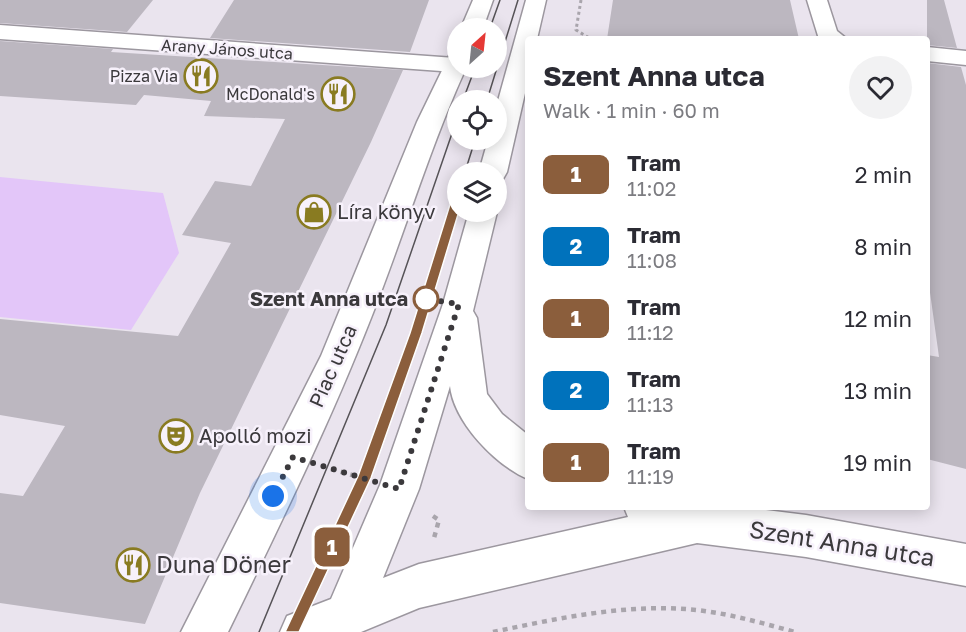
<!DOCTYPE html>
<meta charset="utf-8">
<style>
:root{--surface:#fff;--page:#f2f2f3;--text:#2b2b33;--muted:#7c7c81}
body{margin:0;font-family:"Golos Text",sans-serif;background:var(--page);color:var(--text);height:100vh;display:flex;flex-direction:column;font-size:22px;white-space:nowrap}
*{box-sizing:border-box;margin:0}
p{font-size:20px;color:var(--muted)}
.icon{flex:none;width:33px;height:33px;fill:none;stroke:currentColor;stroke-width:2;stroke-linecap:round;stroke-linejoin:round}
.map{position:relative;flex:1;overflow:hidden}
.details{position:absolute;left:525px;top:36px;width:405px;height:474px;display:flex;flex-direction:column;background:var(--surface);border-radius:6px;box-shadow:0 3px 15px #0003}
.details>*{flex:none}
.badge{padding:0 12px;border-radius:9px;font-size:21px;line-height:39px}
.needle{width:39px;rotate:27deg}
.buttons{position:absolute;left:447px;top:18px;display:grid;gap:12px}
.buttons a{display:grid;place-items:center;width:60px;height:60px;border-radius:50%;background:var(--surface);box-shadow:0 3px 15px #0003;font-size:30px}
.you{position:absolute;width:30px;height:30px;margin:-15px;border:4px solid #fff;border-radius:50%;background:#1a73e8;box-shadow:0 0 0 9px #1a73e833}
.map>.badge{position:absolute;translate:-50% -50%;box-shadow:0 0 0 3px #fff}
.round{display:grid;place-items:center;flex:none;width:63px;height:63px;border-radius:32px;background:var(--page)}
.overview{display:flex;align-items:center;justify-content:space-between;height:102px;padding:0 18px}
h1{font-size:28px;font-weight:700;line-height:45px}
ul{padding:0;list-style:none}
li{display:flex;align-items:center;gap:18px;height:72px;padding:0 18px}
li div{flex:1}
li b{display:block;font-size:22px}
li em{font-style:normal}
li .badge{min-width:66px;font-weight:700;text-align:center}
.map>svg:first-child{display:block}
.green{fill:#e3c6f9}
.building{fill:#bcb7c0}
.lines{fill:none;stroke-linecap:round;stroke-linejoin:round}
.minor-casing{stroke:#9c979f;stroke-width:3}
.tertiary-casing{stroke:#9c979f;stroke-width:3}
.path-far1{stroke:#a9a5ac;stroke-width:3;stroke-dasharray:3 3;stroke-linecap:butt}
.path{stroke:#a9a5ac;stroke-width:4.5;stroke-dasharray:5 5;stroke-linecap:butt}
.minor{fill:#fff;fill-rule:evenodd}
.tertiary{fill:#fff;fill-rule:evenodd}
.tram{stroke:#565357;stroke-width:1.5}
.line{fill:#8b5e3c;stroke:#fff;stroke-width:1.5}
.walk{stroke:#3b393c;stroke-width:6;stroke-dasharray:0 10.8}
.stop-dot{fill:#fff;stroke:#8b5e3c;stroke-width:3}
.labels{text-anchor:middle;stroke-width:5;stroke-linejoin:round;paint-order:stroke}
.far-street-label{font-size:16px;fill:#3b393c;stroke:#f7f1fb}
.far-poi-label{font-size:16px;fill:#3b393c;stroke:#f7f1fb;text-anchor:end}
.poi-label{font-size:20px;fill:#3b393c;stroke:#f7f1fb;text-anchor:start}
.stop-label{font-size:20px;font-weight:bold;fill:#3b393c;stroke:#f7f1fb;text-anchor:end}
.street-label{font-size:20px;fill:#3b393c;stroke:#f7f1fb}
.near-street-label{font-size:24px;fill:#3b393c;stroke:#f7f1fb}
.near-poi-label{font-size:24px;fill:#3b393c;stroke:#f7f1fb;text-anchor:start}
</style>
<div class="map">
<svg width="966" height="632" viewBox="0 0 966 632">
<rect width="100%" height="100%" fill="#eae4ee"/>
<path class="green" d="M0 177 163 193 179 253 131 330 0 317Z"/>
<path class="building" d="M0 0H153L127 32 0 23Z
M234 0H429L410 52 210 38Z
M613 0H790L799 39H607Z
M927 0H944L957 48 927 45Z
M0 41 113 49 111 52 403 70 371 142 200 493 145 624 0 603V493L23 496 65 426 0 415V319L178 336 231 243 182 235 215 181 251 186 285 119 204 116 211 101 144 95 136 105 0 96Z
M927 63 961 67 966 85V469L927 459V355L939 357 927 271Z"/>
<g class="lines">
<g class="minor-casing">
<path id="minor" d="M807 0H827L837 31 847 39H819Z
M0 25 455 58 458 59V68H465L455 72 0 39Z
M927 47 966 51V65L927 61Z"/>
</g>
<g class="tertiary-casing">
<path id="tertiary" d="M473 0H493L483 28H461Z
M526 0H546L537 39H528V80L507 172 503 179 496 181V172H479L488 140H496V108Z
M458 52V68H466C429 149 404 235 371 318 329 425 278 529 228 632H181L321 356 417 122 450 54Z
M496 210 497 212 473 311 477 318 487 394 502 414 528 435V479C495 465 454 422 450 386L419 489 383 578 419 564 628 517 624 507H741L806 515 966 544V586L806 557 697 543 419 608 361 632H280L287 616 331 599 380 485 443 304 469 212Z"/>
</g>
<path class="path-far1" d="M581 0 576 30 591 39"/>
<path class="path" d="M331 469 359 477
M433 516 439 520 434 538
M493 632C559 618 629 603 697 610 731 614 762 623 795 632"/>
<use href="#minor" class="minor"/>
<use href="#tertiary" class="tertiary"/>
<path class="tram" d="M490 28 500 0
M463 100 475 68
M487 100 518 0
M465 172 475 140
M259 632 386 325 458 116
M293 632 364 478 416 333 458 198"/>
</g>
<path class="line" d="M458 194 463 198 422 333 371 478 299 632H285L358 476 410 333 452 198Z"/>
<g class="lines">
<path class="walk" d="M273 496 293 457 399 489 459 304 426 299"/>
</g>
<defs>
<g id="restaurant-ring" transform="scale(1.725)"><circle r="9.5" fill="#f7f1fb" stroke="#897b21" stroke-width="1.5"/><path d="M-5-6h1v4h1v-4h1v4h1v-4h1v5L-1.5 .5V6h-2V.5L-5-1ZM5-6V6H3V1.5H1.5Q1.5-4 5-6Z" fill="#897b21"/></g>
<g id="shop-ring" transform="scale(1.725)"><circle r="9.5" fill="#f7f1fb" stroke="#897b21" stroke-width="1.5"/><path d="M-5-2.5h2.3a2.7 3.5 0 0 1 5.4 0H5L5.5 6h-11ZM-1.5-2.5h3a1.5 2.3 0 0 0-3 0Z" fill="#897b21"/></g>
<g id="theatre-ring" transform="scale(1.725)"><circle r="9.5" fill="#f7f1fb" stroke="#897b21" stroke-width="1.5"/><path d="M-5-5.5Q0-4 5-5.5V0Q5 5 0 6Q-5 5-5 0ZM-3.3-2.5H-1v1.5H-3.3ZM1-2.5H3.3v1.5H1ZM-2.8 1Q0 5.5 2.8 1Z" fill="#897b21"/></g>
</defs>
<g fill-rule="evenodd">
<use href="#restaurant-ring" x="201" y="76"/>
<use href="#restaurant-ring" x="338" y="94"/>
<use href="#shop-ring" x="314" y="212"/>
<use href="#theatre-ring" x="176" y="436"/>
<use href="#restaurant-ring" x="133" y="565"/>
</g>
<circle class="stop-dot" cx="426" cy="299" r="12"/>
<g class="labels">
<g class="far-street-label">
<text transform="translate(227 49) rotate(4)" y="6">Arany János utca</text>
</g>
<g class="far-poi-label">
<text x="178" y="82">Pizza Via</text>
<text x="315" y="100">McDonald's</text>
</g>
<g class="poi-label">
<text x="337" y="219">Líra könyv</text>
<text x="199" y="443">Apolló mozi</text>
</g>
<g class="stop-label">
<text x="408" y="306">Szent Anna utca</text>
</g>
<g class="street-label">
<text transform="translate(333 366) rotate(-66)" y="7">Piac utca</text>
</g>
<g class="near-street-label">
<text transform="translate(842 544) rotate(9)" y="8">Szent Anna utca</text>
</g>
<g class="near-poi-label">
<text x="156" y="573">Duna Döner</text>
</g>
</g>
</svg>
<div class="buttons">
<a><svg class="needle" viewBox="-14 -14 28 28"><path d="M0-13l5 13h-10z" fill="#e53935"/><path d="M0 13l5-13h-10z" fill="#7c7c81"/></svg></a>
<a><svg class="icon" aria-label="locate" viewBox="0 0 24 24"><circle cx="12" cy="12" r="6"/><path d="M12 2v4M12 18v4M2 12h4M18 12h4"/></svg></a>
<a><svg class="icon" aria-label="layers" viewBox="0 0 24 24"><path d="M12 4l9 5-9 5-9-5zM3 14l9 5 9-5"/></svg></a>
</div>
<div class="you" style="left:273px;top:496px"></div>
<b class="badge" style="left:332px;top:547px;background:#8b5e3c;color:#fff">1</b>
<section class="details">
<div class="overview"><div><h1>Szent Anna utca</h1><p>Walk · 1 min · 60 m</p></div><a class="round"><svg class="icon" aria-label="heart" viewBox="0 0 24 24"><path d="M12 20l-8-8c-3-5 5-10 8-4 3-6 11-1 8 4z"/></svg></a></div>
<ul>
<li><span class="badge" style="background:#8b5e3c;color:#fff">1</span><div><b>Tram</b><p>11:02</p></div><em>2 min</em></li>
<li><span class="badge" style="background:#0072bc;color:#fff">2</span><div><b>Tram</b><p>11:08</p></div><em>8 min</em></li>
<li><span class="badge" style="background:#8b5e3c;color:#fff">1</span><div><b>Tram</b><p>11:12</p></div><em>12 min</em></li>
<li><span class="badge" style="background:#0072bc;color:#fff">2</span><div><b>Tram</b><p>11:13</p></div><em>13 min</em></li>
<li><span class="badge" style="background:#8b5e3c;color:#fff">1</span><div><b>Tram</b><p>11:19</p></div><em>19 min</em></li>
</ul>
</section>
</div>
